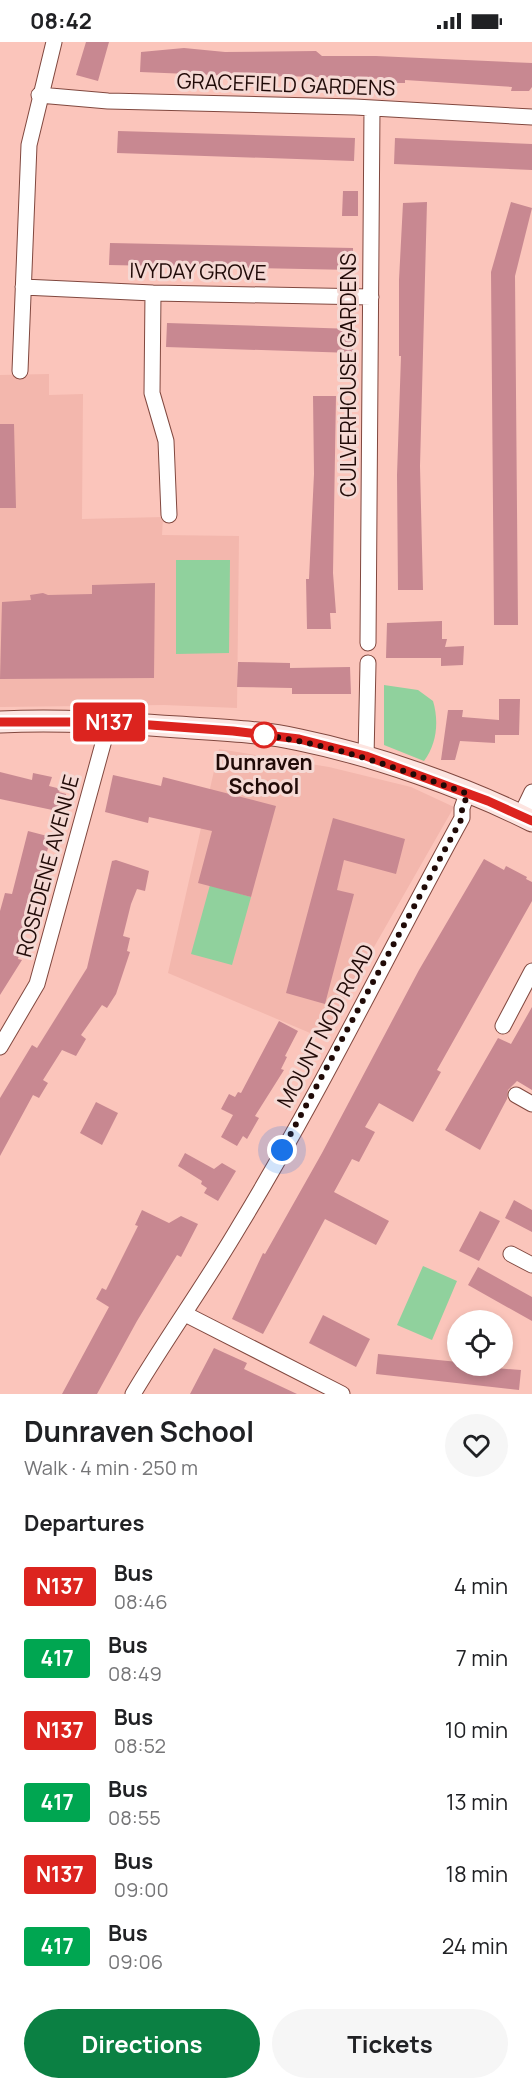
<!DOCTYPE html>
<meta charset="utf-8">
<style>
:root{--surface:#fff;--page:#f6f6f6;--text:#202124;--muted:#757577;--accent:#0b8043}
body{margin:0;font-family:Manrope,sans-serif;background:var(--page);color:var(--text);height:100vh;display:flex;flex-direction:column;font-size:22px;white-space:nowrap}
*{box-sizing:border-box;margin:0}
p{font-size:20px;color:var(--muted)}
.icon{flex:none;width:33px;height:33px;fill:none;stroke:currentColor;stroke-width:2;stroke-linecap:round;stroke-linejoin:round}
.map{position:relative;height:1352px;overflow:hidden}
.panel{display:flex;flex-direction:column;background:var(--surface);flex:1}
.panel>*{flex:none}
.badge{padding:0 12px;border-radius:4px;font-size:21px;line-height:39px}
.controls{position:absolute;left:447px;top:1268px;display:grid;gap:12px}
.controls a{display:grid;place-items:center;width:66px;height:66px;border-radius:50%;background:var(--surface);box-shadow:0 3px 9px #0003;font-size:30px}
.you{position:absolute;width:30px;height:30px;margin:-15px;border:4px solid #fff;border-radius:50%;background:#1a73e8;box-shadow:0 0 0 9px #1a73e833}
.map>.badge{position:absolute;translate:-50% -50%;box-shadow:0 0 0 3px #fff}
h2{padding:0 24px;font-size:22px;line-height:54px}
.round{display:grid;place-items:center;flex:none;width:63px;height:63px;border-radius:32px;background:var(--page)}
.overview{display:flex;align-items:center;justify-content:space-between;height:102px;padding:0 24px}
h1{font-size:28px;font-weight:700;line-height:45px}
.primary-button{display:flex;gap:12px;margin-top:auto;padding:12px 24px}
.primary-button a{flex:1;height:69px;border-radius:36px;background:var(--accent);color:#fff;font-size:24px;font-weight:700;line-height:69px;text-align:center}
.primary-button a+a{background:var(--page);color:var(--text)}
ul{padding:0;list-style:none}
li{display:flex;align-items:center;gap:18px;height:72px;padding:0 24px}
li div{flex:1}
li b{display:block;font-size:22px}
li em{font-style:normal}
li .badge{min-width:66px;font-weight:700;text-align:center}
.status{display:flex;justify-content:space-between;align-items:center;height:42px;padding:0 30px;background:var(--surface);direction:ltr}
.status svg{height:16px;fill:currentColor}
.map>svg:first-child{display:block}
.built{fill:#f3b7ad}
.green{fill:#90d19d}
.building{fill:#c88891}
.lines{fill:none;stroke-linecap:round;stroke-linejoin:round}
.street-casing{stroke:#81483f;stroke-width:17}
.secondary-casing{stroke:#81483f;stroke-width:23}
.street{stroke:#fff;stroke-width:15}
.secondary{stroke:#fde4e0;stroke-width:21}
.line-casing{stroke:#fff;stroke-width:14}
.line{stroke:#dc241f;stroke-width:9}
.walk{stroke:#200a07;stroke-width:6;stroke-dasharray:0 10.8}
.stop-dot{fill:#fff;stroke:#dc241f;stroke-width:3}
.labels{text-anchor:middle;stroke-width:6;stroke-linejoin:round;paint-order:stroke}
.street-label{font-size:21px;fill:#200a07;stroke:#f5d9d4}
.stop-label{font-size:21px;font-weight:bold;fill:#200a07;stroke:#f5d9d4}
</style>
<div class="status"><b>08:42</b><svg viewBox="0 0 49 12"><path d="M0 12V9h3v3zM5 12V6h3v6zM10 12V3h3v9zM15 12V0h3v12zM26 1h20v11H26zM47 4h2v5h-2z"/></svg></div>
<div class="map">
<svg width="532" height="1352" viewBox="0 0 532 1352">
<rect width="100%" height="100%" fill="#fbc5bb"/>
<path class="built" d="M49 332V353L83 352 82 477 163 475 162 493 239 494 237 666 164 663 0 665V333Z
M219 707 329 725 411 745 454 765 322 996 168 931Z"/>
<path class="green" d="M176 518H230L229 611 176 612Z
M384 643 418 648 433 659C439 679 437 702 424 719L384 703Z
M210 843 251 855 232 923 191 912Z
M423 1224 457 1239 432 1298 397 1283Z"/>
<path class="building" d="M86 0H109L98 39 76 33Z
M184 6 225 10 316 9 322 14H376L532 21V45L529 49H511L512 45 405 38V41H383L384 37 282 34 265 37V35L140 30 141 10Z
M118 89 355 96 354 119 117 111Z
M395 96 532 102V128L394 122Z
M343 149H358V174H342Z
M427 160 420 424 423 548H398L397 433 401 314H399V238L403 161Z
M511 160 532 166 515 234 518 583H494L491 230Z
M110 201 353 206V228L109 223Z
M167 281 354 287 353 311 166 305Z
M313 354H336L333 531 336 571H330L331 587H307L306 537H309L314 432Z
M0 382H14L16 466H0Z
M155 541 154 636 0 637 2 560 31 558 30 553 43 551 48 553 92 552V543Z
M442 579V597H447L445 605 464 604 463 623 441 624V616H386L387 581Z
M238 620 290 621V626L350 625 351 652H292V646L237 645Z
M499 657H520L519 693H495V701L460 699 455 718H441L448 668H463L462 675 499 678Z
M0 730 32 738 33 731 52 735 49 744 61 747 59 750 66 752 62 770 0 757Z
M113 733 161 744 163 735 276 764 251 855 198 841 212 789 149 775 148 781 105 770Z
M333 776 405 797 396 832 344 818 337 848 354 852 325 962 286 951Z
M28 789 51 795 18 917 22 918 0 953V869L5 851 12 852Z
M484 817 504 828 506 824 527 835 526 837 532 840V859L437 1028 441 1030 413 1080 379 1061 365 1085 375 1090 359 1120 352 1117 334 1150 389 1179 376 1203 325 1177 263 1292 232 1277 263 1211 265 1212 322 1111 419 928Z
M116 818 149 829 145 849 137 847 131 862 123 894 130 896 127 909 130 910 116 952 107 966 102 963 81 993 86 997 76 1014 62 1008 43 1038 48 1041 39 1056 33 1053 0 1114V1056L32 1003 37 1006 87 926 112 819Z
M532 965V1048L517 1039 508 1048 507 1057 480 1108 445 1088 498 996 511 1002Z
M279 979 298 989 285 1014 287 1015 281 1027 284 1028 255 1074 259 1076 247 1097 243 1094 237 1104 221 1095 233 1073 221 1067 229 1052 235 1055 238 1050 241 1051Z
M96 1060 118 1071 102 1103 80 1091Z
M185 1111 214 1127 222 1121 236 1129 218 1159 204 1151 207 1146 201 1142 202 1139 178 1124Z
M514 1158 532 1168V1190L505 1176Z
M142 1168 169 1181 181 1174 198 1182 181 1215 177 1213 137 1279 97 1352H62L109 1265 96 1257 102 1246 106 1248 138 1184 135 1183Z
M480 1169 500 1179 479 1219 459 1209Z
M478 1225 532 1255V1279L468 1243Z
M323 1273 370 1297 356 1325 309 1301Z
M214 1306 247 1321 244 1327 297 1352H190Z
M378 1312 458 1320V1323L521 1328 519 1348 376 1332Z"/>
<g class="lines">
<g class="street-casing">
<path id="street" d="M39 53 108 59 355 65 532 75
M23 245 153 251 371 255
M153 251 152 351 166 399 169 473
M20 329 29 103 54 0
M368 601 372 66
M366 715 368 621
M521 773 532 750
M503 984 532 929
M0 1005 37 942 109 680
M516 1053 532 1062
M511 1212 532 1223
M185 1272 342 1352
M133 1352C167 1295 206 1241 240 1183 320 1051 388 911 462 776V766L467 752"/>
</g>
<g class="secondary-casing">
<path id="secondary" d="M0 680C59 677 119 681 178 685 218 688 260 689 300 698 373 713 465 745 532 779"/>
</g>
<use href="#street" class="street"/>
<use href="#secondary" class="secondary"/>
</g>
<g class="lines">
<g class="line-casing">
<path id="line" d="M0 680H109L233 689 299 697 366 714 488 759 532 779"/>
</g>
<use href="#line" class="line"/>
<path class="walk" d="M264 693 255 692C330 701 397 726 468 752L462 766V776L282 1108"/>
</g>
<circle class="stop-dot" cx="264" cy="693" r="12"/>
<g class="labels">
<g class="street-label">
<text transform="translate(286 43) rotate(2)" y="7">GRACEFIELD GARDENS</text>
<text transform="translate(198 230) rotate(1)" y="7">IVYDAY GROVE</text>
<text transform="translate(349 333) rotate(-90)" y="7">CULVERHOUSE GARDENS</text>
<text transform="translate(48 824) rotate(-75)" y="7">ROSEDENE AVENUE</text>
<text transform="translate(326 984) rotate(-62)" y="7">MOUNT NOD ROAD</text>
</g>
<g class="stop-label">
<text x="264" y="728">Dunraven<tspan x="264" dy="24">School</tspan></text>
</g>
</g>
</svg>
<div class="controls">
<a><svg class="icon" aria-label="locate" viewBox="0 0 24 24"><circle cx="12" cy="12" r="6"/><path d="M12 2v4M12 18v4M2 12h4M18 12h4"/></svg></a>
</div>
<div class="you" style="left:282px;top:1108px"></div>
<b class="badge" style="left:109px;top:680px;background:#dc241f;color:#fff">N137</b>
</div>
<section class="panel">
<div class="overview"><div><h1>Dunraven School</h1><p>Walk · 4 min · 250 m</p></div><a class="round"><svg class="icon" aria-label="heart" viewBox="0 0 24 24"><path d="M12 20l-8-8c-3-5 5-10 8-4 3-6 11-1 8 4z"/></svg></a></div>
<h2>Departures</h2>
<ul>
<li><span class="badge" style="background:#dc241f;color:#fff">N137</span><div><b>Bus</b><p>08:46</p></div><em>4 min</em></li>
<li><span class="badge" style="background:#00a651;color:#fff">417</span><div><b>Bus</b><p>08:49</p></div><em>7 min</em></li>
<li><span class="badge" style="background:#dc241f;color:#fff">N137</span><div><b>Bus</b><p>08:52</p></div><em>10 min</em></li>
<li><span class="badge" style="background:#00a651;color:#fff">417</span><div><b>Bus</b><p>08:55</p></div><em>13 min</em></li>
<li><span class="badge" style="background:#dc241f;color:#fff">N137</span><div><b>Bus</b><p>09:00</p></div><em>18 min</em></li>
<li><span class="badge" style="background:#00a651;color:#fff">417</span><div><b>Bus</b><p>09:06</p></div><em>24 min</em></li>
</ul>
<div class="primary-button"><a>Directions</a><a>Tickets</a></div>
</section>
